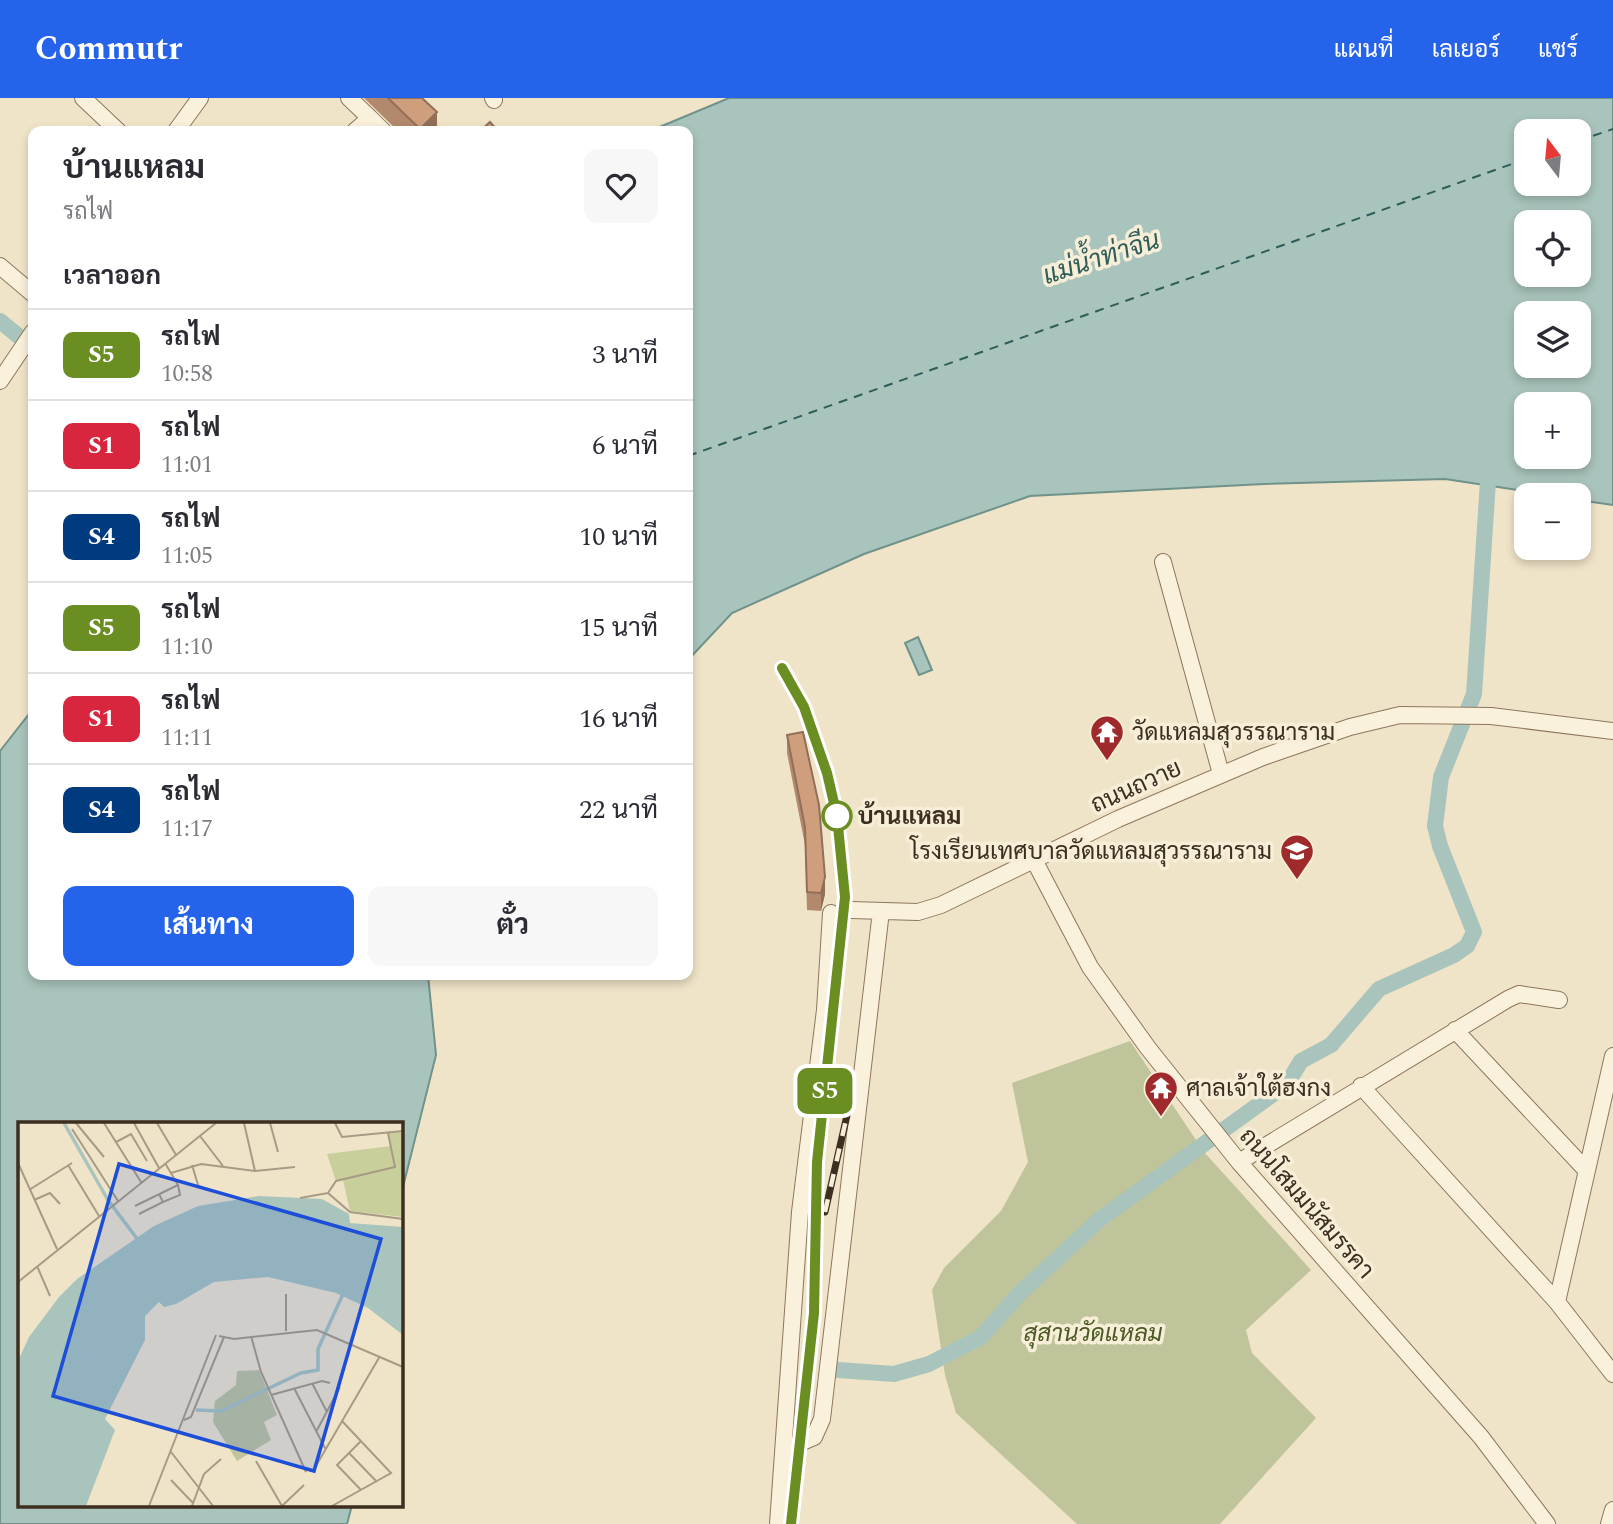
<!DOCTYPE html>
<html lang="th">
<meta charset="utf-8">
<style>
:root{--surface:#fff;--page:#f7f7f7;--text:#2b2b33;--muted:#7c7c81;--line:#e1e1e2;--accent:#2563eb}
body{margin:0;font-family:Spectral,Sarabun,serif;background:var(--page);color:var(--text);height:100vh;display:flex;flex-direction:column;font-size:26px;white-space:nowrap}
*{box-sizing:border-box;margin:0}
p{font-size:23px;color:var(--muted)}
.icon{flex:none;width:38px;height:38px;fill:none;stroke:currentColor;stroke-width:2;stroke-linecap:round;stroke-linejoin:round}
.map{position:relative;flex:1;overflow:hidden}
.panel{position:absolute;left:28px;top:28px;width:665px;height:854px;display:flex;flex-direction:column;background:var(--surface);border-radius:14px;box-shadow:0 4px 10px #0003}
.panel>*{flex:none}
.badge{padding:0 14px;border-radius:10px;font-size:24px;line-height:46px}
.needle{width:46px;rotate:344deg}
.controls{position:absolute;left:1514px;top:21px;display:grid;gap:14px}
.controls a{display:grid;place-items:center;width:77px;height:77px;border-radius:14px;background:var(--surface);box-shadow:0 4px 10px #0003;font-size:35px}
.map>.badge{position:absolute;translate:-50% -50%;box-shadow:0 0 0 4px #fff}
h2{padding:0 35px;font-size:26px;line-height:63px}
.round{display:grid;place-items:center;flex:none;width:74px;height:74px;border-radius:14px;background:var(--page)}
.headline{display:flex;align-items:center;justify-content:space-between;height:119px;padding:0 35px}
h1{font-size:33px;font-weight:700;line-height:52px}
.button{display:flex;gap:14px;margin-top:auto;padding:14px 35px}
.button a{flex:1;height:80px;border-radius:14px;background:var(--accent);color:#fff;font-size:28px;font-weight:700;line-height:80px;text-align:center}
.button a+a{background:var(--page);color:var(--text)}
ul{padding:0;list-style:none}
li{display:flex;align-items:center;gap:21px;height:91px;padding:0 35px;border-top:2px solid var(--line)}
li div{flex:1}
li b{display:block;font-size:26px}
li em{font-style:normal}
li .badge{min-width:77px;font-weight:700;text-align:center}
header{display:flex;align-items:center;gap:42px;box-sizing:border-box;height:98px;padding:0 35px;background:var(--accent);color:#fff}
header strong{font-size:33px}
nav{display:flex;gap:38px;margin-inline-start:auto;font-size:24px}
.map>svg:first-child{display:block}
.cemetery{fill:#bfc49a}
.water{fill:#a9c4bc;stroke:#6f938a;stroke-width:2;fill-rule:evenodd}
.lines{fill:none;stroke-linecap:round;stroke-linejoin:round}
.canal{stroke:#a9c4bc;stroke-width:16}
.ferry{stroke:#2f5d5a;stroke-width:2;stroke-dasharray:9 7;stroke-linecap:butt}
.street-casing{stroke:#8d765c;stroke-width:18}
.street{stroke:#faf1dc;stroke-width:16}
.rail-casing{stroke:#3d2e20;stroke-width:7}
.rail{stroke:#f7eed8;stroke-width:4.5;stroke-dasharray:13;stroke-linecap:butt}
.wall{fill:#b2896c}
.shaded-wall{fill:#916f58}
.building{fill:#cf9f7d;stroke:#916f58;stroke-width:2}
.line-casing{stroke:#fff;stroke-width:16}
.line{stroke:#6b8e23;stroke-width:10}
.stop-dot{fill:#fff;stroke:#6b8e23;stroke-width:3.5}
.labels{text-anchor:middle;stroke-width:7;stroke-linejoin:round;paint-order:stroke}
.poi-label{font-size:24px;fill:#3d2e20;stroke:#f7eed8;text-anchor:start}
.street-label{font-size:24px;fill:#3d2e20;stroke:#f7eed8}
.stop-label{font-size:24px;font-weight:bold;fill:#3d2e20;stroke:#f7eed8;text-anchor:start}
.park-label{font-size:24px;font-style:italic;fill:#4d5a26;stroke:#f7eed8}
.water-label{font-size:26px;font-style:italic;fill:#2f5d5a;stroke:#f7eed8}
.inset-river{fill:none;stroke:#a9c4bc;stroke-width:3.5}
.inset-road{fill:none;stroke:#a89b85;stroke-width:2}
.view{fill:#1d4ed8;fill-opacity:0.15;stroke:#1d4ed8;stroke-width:3.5}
.inset-edge{fill:none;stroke:#3d2e20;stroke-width:3.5}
</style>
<header>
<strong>Commutr</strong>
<nav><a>แผนที่</a><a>เลเยอร์</a><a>แชร์</a></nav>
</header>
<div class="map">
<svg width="1613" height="1426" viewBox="0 0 1613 1426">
<rect width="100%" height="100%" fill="#f0e4c8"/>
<path class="cemetery" d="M1130 943 1204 1054 1311 1172 1246 1232 1252 1255 1316 1320 1220 1426H1077L956 1315 945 1277 932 1192 944 1170 1001 1113 1028 1064 1012 985Z"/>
<path class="water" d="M729 0H1613V407L1579 402 1578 397H1550L1445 381 1264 386 1030 398 864 456 732 515 688 562V33H650ZM1526 33H1578V86H1526ZM1526 124H1578V177H1526ZM1526 215H1578V268H1526ZM1526 306H1578V359H1526Z
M918 539 932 572 919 577 905 545Z
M33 611V877H428L436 957 401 1097V1025H19V1407H352L347 1426H0V653Z"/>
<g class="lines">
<path class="canal" d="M0 223 33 250
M838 1272 894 1276 929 1266 981 1239 1019 1196 1100 1121 1287 986 1301 963 1331 947 1379 891 1454 857 1467 848 1474 834 1440 748 1435 728 1441 679 1474 596 1489 368"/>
<path class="ferry" d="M1578 43 1613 31
M688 358 1526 61"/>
<g class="street-casing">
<path id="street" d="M83 0 118 33
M349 0 370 20 355 33
M493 0 494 2
M370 20 383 33
M176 33 200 0
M0 168 33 196
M0 283 33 234
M1163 464 1221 676
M1034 762 1090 869 1148 950 1239 1064 1481 1339 1547 1426
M851 812 918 814 941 807 1118 721 1263 659 1350 629 1400 617 1491 618 1613 633
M1455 932 1587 1073
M1361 988 1557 1204 1613 1276
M1239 1064 1508 901 1519 896 1559 902
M1557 1204 1613 958
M784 1352 814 1339 822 1321 881 813
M778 1426 800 1114 825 912 831 815
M1609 1426 1613 1412"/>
</g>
<use href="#street" class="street"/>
<g class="rail-casing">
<path id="rail" d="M782 570C824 646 844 727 845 814L817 1064 813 1215 791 1426
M825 1114 848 1013"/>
</g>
<use href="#rail" class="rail"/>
</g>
<path class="wall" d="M364 0H422L437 33H398Z
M787 637 825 796 821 813 807 812 805 747 787 655Z"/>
<path class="shaded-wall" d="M437 14V33H420V31Z
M825 779V796L821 813V795Z"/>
<path class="building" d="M388 0H422L437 14 420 31Z
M490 24 498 33H480Z
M803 634 819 707 825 779 821 795 807 794 805 729 787 637Z"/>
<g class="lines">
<g class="line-casing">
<path id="line" d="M782 570 804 609 827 675 837 718 845 799 817 1064 814 1215 791 1426"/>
</g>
<use href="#line" class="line"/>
</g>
<defs>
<g id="temple-pin" transform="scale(1.75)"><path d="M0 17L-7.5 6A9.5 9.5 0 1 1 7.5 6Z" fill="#9e2a2b" stroke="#f7eed8"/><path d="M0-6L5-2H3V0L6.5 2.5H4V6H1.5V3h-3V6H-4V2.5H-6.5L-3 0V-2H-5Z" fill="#fff"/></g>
<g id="school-pin" transform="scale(1.75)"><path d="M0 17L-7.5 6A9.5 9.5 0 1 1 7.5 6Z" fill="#9e2a2b" stroke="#f7eed8"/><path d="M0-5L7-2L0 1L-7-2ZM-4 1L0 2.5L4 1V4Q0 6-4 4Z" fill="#fff"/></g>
</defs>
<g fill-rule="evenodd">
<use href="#temple-pin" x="1107" y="634"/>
<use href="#school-pin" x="1297" y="753"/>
<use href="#temple-pin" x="1161" y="990"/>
</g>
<circle class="stop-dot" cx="837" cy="718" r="14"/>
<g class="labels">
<g class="poi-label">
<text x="1132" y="642">วัดแหลมสุวรรณาราม</text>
<text x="1272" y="761" text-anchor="end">โรงเรียนเทศบาลวัดแหลมสุวรรณาราม</text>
<text x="1186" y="998">ศาลเจ้าใต้ฮงกง</text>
</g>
<g class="street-label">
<text transform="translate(1136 688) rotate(-24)" y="8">ถนนถวาย</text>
<text transform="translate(1307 1105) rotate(49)" y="8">ถนนโสมมนัสมรรคา</text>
</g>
<g class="stop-label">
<text x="858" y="726">บ้านแหลม</text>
</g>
<g class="park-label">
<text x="1093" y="1243">สุสานวัดแหลม</text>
</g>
<g class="water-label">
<text transform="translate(1101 159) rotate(-18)" y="9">แม่น้ำท่าจีน</text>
</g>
</g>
<g transform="translate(18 1024)">
<rect width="385" height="385" fill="#f0e4c8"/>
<path d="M385 9V95L332 89 325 58 318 59 309 32 373 24 370 11Z" fill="#c9cf9b"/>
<path d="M241 248 259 293 246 300 253 318 219 339 195 300 197 279 218 263 219 249Z" fill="#bfc49a"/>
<path d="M241 74 304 77 331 92 332 101 385 105V213L350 186 318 171 250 155 196 160 158 182 146 185 141 180 127 194V218L87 297 97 308 68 384H0V239L11 215 41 175 59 157 136 104 180 84Z" fill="#a9c4bc"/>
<path class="inset-river" d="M46 1 90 78 120 118M189 155 191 137 196 132 385 121M178 288 203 289 283 251 300 248V227L325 172"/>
<path class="inset-road" d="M58 1 86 35M86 1 123 60M116 1 141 46M139 1 158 33M226 1 237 49M252 1 260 30M317 1 324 15 385 9M54 7 100 79M370 11 377 45 318 59 310 71 332 90 385 97M182 14 205 44M98 20 113 12 129 39M0 41 39 127M50 43 81 94M174 43 181 66M153 51 183 42 237 49 277 45M11 68 54 41M282 76 310 71M16 78 32 71 42 82M145 80 162 73 160 63M117 84 160 63 147 41M121 92 145 80 141 72M19 144 32 174M0 160 198 1M268 209V172M201 214 216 217 299 208 385 245M233 214 243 250 288 350M294 261 309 290M276 266 308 328M253 273 304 259 312 261M166 298 173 295 206 215M298 310 322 265M153 330 195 384M331 331 359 360M238 339 264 384M295 349 362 234M153 358 175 381M343 368 319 343 343 319M131 384 198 213M174 384 186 352 203 337M264 384 286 363M314 384 373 351 324 299"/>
<path class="view" d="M101 42 363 117 296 349 35 274Z"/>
<rect width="385" height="385" class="inset-edge"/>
</g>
</svg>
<div class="controls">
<a><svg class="needle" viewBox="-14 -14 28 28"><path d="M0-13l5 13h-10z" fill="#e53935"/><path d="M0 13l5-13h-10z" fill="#7c7c81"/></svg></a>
<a><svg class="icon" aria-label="locate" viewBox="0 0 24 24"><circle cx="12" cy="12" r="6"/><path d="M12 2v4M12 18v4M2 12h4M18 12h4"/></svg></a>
<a><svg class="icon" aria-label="layers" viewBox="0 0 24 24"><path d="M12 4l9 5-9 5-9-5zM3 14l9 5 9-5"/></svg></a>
<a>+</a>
<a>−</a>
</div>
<b class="badge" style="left:825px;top:993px;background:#6b8e23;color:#fff">S5</b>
<section class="panel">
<div class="headline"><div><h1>บ้านแหลม</h1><p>รถไฟ</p></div><a class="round"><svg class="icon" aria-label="heart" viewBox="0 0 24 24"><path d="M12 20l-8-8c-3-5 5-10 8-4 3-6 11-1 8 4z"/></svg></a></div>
<h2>เวลาออก</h2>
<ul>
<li><span class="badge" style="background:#6b8e23;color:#fff">S5</span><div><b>รถไฟ</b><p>10:58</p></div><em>3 นาที</em></li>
<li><span class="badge" style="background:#d7263d;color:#fff">S1</span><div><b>รถไฟ</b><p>11:01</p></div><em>6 นาที</em></li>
<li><span class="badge" style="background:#003b80;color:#fff">S4</span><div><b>รถไฟ</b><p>11:05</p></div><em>10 นาที</em></li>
<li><span class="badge" style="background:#6b8e23;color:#fff">S5</span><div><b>รถไฟ</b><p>11:10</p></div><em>15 นาที</em></li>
<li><span class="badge" style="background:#d7263d;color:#fff">S1</span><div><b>รถไฟ</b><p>11:11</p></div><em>16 นาที</em></li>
<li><span class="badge" style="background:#003b80;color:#fff">S4</span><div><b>รถไฟ</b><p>11:17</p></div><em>22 นาที</em></li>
</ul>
<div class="button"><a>เส้นทาง</a><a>ตั๋ว</a></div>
</section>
</div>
